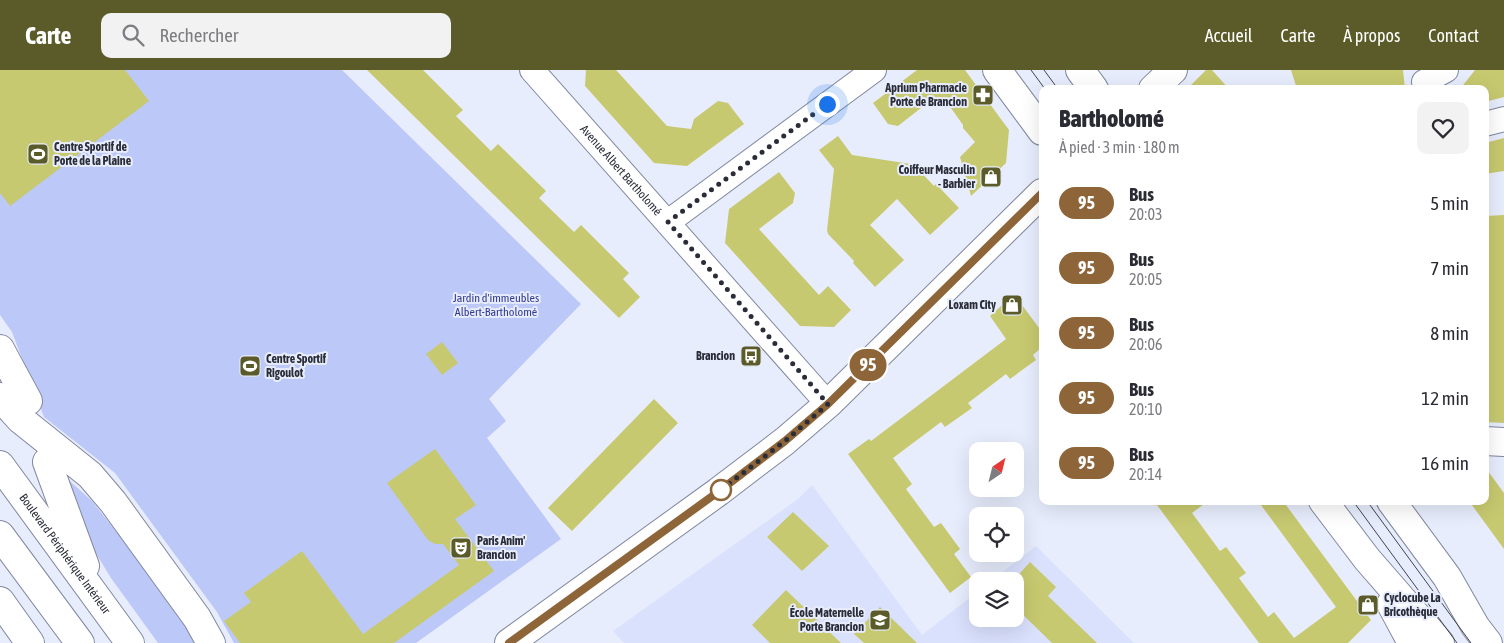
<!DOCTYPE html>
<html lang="fr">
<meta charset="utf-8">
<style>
:root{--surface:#fff;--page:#f2f2f3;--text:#2b2b33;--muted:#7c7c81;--accent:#5a5b28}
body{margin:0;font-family:"Asap Condensed",sans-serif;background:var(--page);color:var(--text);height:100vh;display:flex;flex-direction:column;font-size:19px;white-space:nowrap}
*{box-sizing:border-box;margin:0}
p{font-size:16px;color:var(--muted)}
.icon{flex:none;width:28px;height:28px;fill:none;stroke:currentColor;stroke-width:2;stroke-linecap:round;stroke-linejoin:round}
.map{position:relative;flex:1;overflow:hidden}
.details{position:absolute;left:1039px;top:15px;width:450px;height:420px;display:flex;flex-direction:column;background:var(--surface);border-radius:10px;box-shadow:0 5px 20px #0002}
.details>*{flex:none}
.badge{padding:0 10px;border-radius:16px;font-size:18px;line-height:32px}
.needle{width:32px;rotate:35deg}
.controls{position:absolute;left:969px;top:372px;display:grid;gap:10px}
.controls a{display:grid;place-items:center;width:55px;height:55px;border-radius:10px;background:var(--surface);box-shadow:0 5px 20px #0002;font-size:25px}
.you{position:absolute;width:25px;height:25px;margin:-12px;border:4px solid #fff;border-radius:50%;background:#1a73e8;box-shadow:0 0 0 8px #1a73e833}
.map>.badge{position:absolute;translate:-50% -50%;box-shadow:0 0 0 2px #fff}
.round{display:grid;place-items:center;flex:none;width:52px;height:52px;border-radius:10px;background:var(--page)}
.overview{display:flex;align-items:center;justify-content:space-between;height:85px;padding:0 20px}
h1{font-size:24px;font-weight:800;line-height:38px}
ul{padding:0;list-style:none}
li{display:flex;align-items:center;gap:15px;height:65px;padding:0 20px}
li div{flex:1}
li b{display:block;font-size:19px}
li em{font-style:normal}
li .badge{min-width:55px;font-weight:700;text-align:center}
header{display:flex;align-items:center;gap:30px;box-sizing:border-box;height:70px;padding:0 25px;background:var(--accent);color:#fff}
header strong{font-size:24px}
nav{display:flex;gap:28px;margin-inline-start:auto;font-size:18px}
.search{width:350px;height:45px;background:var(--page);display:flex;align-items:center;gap:12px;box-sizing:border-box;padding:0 18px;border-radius:10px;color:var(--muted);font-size:19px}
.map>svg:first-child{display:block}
.built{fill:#dae1fd}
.green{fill:#bcc8f7}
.building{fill:#c7c970}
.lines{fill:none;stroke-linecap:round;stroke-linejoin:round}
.street-casing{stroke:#80879f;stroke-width:26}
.secondary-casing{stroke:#80879f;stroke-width:30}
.primary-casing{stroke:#80879f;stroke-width:30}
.highway-casing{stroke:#80879f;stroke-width:30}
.street{stroke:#fff;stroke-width:24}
.secondary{stroke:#fff;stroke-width:28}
.primary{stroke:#fff;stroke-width:28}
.highway{stroke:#fff;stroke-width:28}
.tram{stroke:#41444f;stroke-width:1}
.line-casing{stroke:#fff;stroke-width:11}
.line{stroke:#8d6538;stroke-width:8}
.walk{stroke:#2a2d37;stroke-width:5;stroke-dasharray:0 9}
.stop-dot{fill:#fff;stroke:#8d6538;stroke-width:2.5}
.labels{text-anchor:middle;stroke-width:4;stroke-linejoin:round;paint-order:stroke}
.poi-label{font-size:12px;font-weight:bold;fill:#2a2d37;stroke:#e8edfd;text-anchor:end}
.street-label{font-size:12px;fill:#2a2d37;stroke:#e8edfd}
.park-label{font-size:12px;fill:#323b92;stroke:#e8edfd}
</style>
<header>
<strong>Carte</strong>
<div class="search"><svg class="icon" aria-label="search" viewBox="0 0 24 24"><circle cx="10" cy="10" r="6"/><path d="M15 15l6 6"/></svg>Rechercher</div>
<nav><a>Accueil</a><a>Carte</a><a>À propos</a><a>Contact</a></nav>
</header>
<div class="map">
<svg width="1504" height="573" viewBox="0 0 1504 573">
<rect width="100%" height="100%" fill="#e8edfd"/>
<path class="built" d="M812 415 922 565 977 522 978 549H1015V511H991L1036 476 1134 573H624L613 561 798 429Z"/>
<path class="green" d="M0 0H342L581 234 489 329 506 351 487 368 561 469 416 573H234L217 542 115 403 44 347 12 262 0 245Z
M62 404 92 431 188 552 196 573H158L111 508 81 459Z"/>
<path class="building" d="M0 0H125L149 31 10 136 0 123Z
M367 0H423L463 40 456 46 491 81 498 74 546 121 539 128 574 162 581 155 629 203 623 209 640 227 619 248Z
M586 0H616L667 56 691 59 694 49 718 31 728 33 744 54 687 96 654 93 585 16Z
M917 0H965L1009 60 1006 93 971 126 960 87 975 72 963 58V55L946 31 925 28 921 38 898 56 888 54 873 33Z
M1206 0H1212L1229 19H1187Z
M1291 0H1403L1405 19H1297Z
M1475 0H1504V27L1485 32V19H1460Z
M838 66 852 85 911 94 917 101 919 100 934 116 936 114 959 138 930 165 897 129 870 155 904 190 875 217 853 193 854 191 828 164 827 160 834 99 819 80Z
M1504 68V101L1485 104V73Z
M779 102 795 123 793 133 759 159 819 225 828 216 851 240 834 257 800 256 725 173 729 139Z
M1504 145V353L1485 352V146Z
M1014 224 1042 262V277L1033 285 1036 290 1010 309 1006 304 968 333 972 338 945 357 941 352 893 388 912 414 906 419 934 457 941 453 960 479 954 484 971 507 950 523 848 384 869 369 871 371 1006 269 990 246Z
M442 272 458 293 442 305 426 284Z
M654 329 678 353 572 461 548 438Z
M435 379 476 435 455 449 494 501 394 573H240L224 551 251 532 244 523 302 481 363 564 459 495 443 474H435L428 470 387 413Z
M1485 397 1504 423V479L1469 431H1485Z
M1154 431H1208L1192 443 1220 481 1226 477 1246 503 1239 508 1268 547 1274 542 1294 568 1336 537 1258 431H1283L1371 550 1348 573H1259Z
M793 442 829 476 802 501 767 467Z
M1030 492 1056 517 1048 526 1097 573H1052L1015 537V509Z
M786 520 841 573H770L752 555Z
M880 537 917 573H864L854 564Z"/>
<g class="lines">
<g class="street-casing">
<g id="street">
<path id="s1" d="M532 0 828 334"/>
<path d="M1424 12 1446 0"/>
<path d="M1485 54 1504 49"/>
<path d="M668 152 874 0"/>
</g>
</g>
<g class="secondary-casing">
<path id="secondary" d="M1153 19 1173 0
M1485 371 1504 372
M509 573 718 422 785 371 828 334 1042 123"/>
</g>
<g class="primary-casing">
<path id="primary" d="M997 0 1042 61
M1080 0 1094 19
M1323 431 1367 489 1440 573
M1391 431 1447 507 1475 556 1488 573
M1391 534 1412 573"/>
</g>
<g class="highway-casing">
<g id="highway">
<path d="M0 279 28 331"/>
<path d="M0 327 20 349 90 405 113 432 197 548 211 573"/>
<path d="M47 392 85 496"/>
<path id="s2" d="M0 395 130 573"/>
<path d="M0 465 80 573"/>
<path d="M0 531 30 573"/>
</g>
</g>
<use href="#street" class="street"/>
<use href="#secondary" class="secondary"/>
<use href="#primary" class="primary"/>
<use href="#highway" class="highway"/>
<path class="tram" d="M1031 0 1045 19
M1044 0 1058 19
M1353 431 1457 573
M1367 431 1471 573"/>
</g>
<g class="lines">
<g class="line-casing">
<path id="line" d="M509 573 718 422 785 371 828 334 1042 123"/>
</g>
<use href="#line" class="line"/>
<path class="walk" d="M721 420 718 422 785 371 828 334 668 152 827 34"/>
</g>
<defs>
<g id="pharmacy-square" transform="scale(1.125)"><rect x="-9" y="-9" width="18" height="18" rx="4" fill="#5a5b28" stroke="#e8edfd"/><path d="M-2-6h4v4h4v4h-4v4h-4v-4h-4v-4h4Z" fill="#fff"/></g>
<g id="stadium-square" transform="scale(1.125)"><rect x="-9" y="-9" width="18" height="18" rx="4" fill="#5a5b28" stroke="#e8edfd"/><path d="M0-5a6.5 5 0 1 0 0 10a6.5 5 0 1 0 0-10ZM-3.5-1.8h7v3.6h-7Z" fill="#fff"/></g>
<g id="shop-square" transform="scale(1.125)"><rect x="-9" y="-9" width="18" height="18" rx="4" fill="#5a5b28" stroke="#e8edfd"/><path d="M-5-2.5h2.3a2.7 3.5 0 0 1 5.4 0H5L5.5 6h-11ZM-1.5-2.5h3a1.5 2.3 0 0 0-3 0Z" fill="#fff"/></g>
<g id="bus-square" transform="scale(1.125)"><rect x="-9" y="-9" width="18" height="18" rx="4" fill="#5a5b28" stroke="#e8edfd"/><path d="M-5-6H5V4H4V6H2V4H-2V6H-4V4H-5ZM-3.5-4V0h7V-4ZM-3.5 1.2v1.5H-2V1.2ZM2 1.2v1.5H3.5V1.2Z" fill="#fff"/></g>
<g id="theatre-square" transform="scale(1.125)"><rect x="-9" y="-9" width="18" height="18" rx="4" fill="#5a5b28" stroke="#e8edfd"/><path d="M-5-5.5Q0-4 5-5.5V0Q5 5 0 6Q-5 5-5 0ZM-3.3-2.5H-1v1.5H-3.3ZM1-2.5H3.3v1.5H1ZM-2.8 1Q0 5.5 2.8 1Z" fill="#fff"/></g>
<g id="school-square" transform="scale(1.125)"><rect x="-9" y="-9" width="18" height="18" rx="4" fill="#5a5b28" stroke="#e8edfd"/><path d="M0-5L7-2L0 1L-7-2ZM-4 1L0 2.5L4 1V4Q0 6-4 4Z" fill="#fff"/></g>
</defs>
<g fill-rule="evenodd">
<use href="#pharmacy-square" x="983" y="25"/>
<use href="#stadium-square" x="38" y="84"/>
<use href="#shop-square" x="991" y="107"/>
<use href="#shop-square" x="1012" y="235"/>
<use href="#bus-square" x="751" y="286"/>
<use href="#stadium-square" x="250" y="296"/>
<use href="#theatre-square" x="461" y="478"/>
<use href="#shop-square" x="1368" y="535"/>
<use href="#school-square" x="880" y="550"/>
</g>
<circle class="stop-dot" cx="721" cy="420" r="10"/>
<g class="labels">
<g class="poi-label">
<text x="967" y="22">Aprium Pharmacie<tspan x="967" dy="14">Porte de Brancion</tspan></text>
<text x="54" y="81" text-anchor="start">Centre Sportif de<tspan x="54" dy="14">Porte de la Plaine</tspan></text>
<text x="975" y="104">Coiffeur Masculin<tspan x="975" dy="14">- Barbier</tspan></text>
<text x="996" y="239">Loxam City</text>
<text x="735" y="290">Brancion</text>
<text x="266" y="293" text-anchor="start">Centre Sportif<tspan x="266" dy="14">Rigoulot</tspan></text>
<text x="477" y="475" text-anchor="start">Paris Anim'<tspan x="477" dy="14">Brancion</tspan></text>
<text x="1384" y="532" text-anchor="start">Cyclocube La<tspan x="1384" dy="14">Bricothèque</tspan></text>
<text x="864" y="547">École Maternelle<tspan x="864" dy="14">Porte Brancion</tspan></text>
</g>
<g class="street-label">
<text dy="4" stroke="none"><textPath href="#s1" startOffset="134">Avenue Albert Bartholomé</textPath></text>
<text dy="4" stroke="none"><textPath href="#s2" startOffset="110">Boulevard Périphérique Intérieur</textPath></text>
</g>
<g class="park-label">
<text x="496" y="232">Jardin d'immeubles<tspan x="496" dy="14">Albert-Bartholomé</tspan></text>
</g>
</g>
</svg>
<div class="controls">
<a><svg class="needle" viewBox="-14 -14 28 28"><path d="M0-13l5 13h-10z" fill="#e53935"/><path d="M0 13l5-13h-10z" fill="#7c7c81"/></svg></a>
<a><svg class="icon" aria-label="locate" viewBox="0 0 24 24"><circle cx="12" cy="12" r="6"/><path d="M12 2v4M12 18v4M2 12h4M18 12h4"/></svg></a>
<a><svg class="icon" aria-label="layers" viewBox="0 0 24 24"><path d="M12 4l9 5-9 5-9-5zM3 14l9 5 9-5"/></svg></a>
</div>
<div class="you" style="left:827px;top:34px"></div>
<b class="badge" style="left:868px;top:295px;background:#8d6538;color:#fff">95</b>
<section class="details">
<div class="overview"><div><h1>Bartholomé</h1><p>À pied · 3 min · 180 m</p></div><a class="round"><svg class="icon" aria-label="heart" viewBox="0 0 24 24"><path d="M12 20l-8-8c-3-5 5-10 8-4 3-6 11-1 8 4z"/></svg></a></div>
<ul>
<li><span class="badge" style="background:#8d6538;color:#fff">95</span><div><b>Bus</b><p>20:03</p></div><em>5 min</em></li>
<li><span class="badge" style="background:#8d6538;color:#fff">95</span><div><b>Bus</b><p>20:05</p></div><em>7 min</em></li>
<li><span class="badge" style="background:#8d6538;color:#fff">95</span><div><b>Bus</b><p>20:06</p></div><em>8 min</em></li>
<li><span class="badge" style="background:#8d6538;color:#fff">95</span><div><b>Bus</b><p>20:10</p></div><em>12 min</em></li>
<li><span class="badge" style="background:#8d6538;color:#fff">95</span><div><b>Bus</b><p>20:14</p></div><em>16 min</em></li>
</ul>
</section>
</div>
